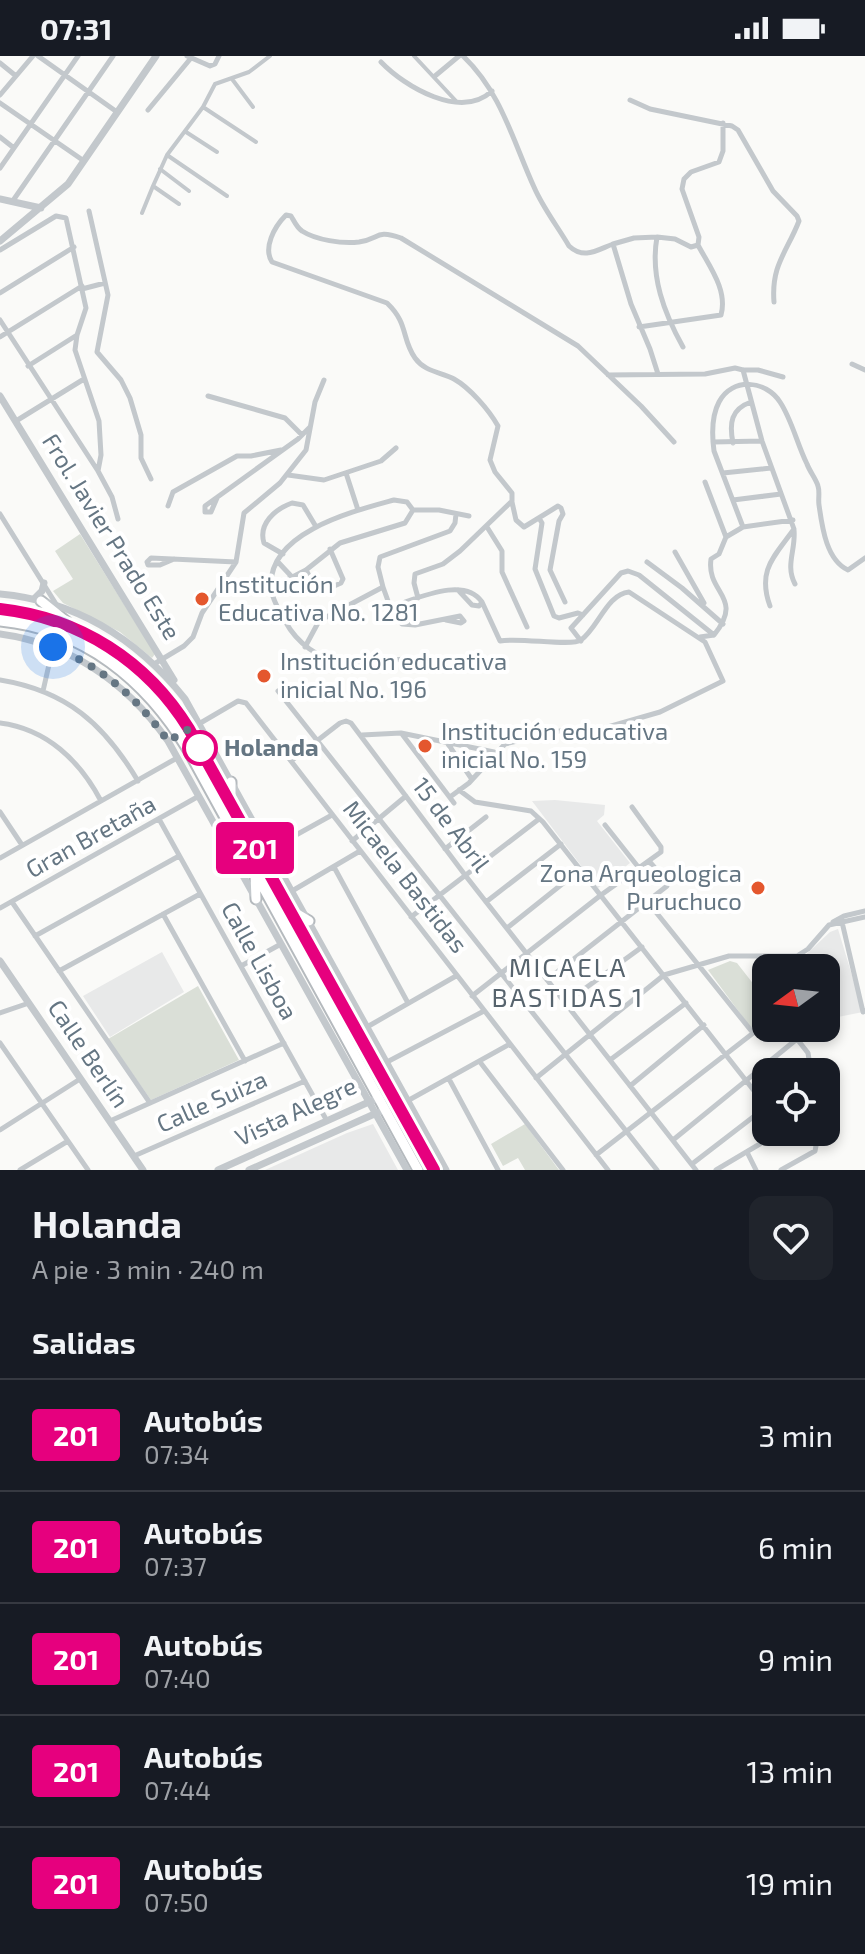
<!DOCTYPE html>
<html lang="es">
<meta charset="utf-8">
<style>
:root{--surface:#171b24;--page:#20242c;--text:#f1f3f6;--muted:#9ea1a6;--line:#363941}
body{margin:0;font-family:"Exo 2",sans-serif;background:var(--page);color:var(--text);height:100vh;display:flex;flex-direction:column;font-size:30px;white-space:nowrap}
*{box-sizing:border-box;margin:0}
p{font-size:26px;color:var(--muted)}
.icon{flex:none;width:44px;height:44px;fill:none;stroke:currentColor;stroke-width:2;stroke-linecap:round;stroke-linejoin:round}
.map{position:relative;height:1114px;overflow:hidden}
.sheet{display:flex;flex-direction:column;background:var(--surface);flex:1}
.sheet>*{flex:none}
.badge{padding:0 16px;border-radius:6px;font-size:28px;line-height:52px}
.needle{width:52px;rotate:255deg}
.tools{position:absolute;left:752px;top:898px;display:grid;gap:16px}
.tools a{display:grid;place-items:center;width:88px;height:88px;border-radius:16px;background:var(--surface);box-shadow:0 4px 12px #0003;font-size:40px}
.you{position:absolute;width:40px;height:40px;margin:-20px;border:6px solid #fff;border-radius:50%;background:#1a73e8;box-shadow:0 0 0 12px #1a73e833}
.map>.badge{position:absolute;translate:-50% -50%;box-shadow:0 0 0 4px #fff}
h2{padding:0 32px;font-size:30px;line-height:72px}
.round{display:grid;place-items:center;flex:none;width:84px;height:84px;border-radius:16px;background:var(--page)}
.head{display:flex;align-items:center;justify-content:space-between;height:136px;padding:0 32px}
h1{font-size:38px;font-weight:700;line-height:60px}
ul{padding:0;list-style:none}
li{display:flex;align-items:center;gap:24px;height:112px;padding:0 32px;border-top:2px solid var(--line)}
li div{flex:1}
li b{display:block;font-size:30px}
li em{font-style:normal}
li .badge{min-width:88px;font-weight:700;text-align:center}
.status{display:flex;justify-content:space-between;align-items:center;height:56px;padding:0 40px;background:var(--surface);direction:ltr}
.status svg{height:22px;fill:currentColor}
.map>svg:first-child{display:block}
.built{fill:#e8e9e9}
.green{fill:#dadfd7}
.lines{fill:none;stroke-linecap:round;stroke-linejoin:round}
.primary-casing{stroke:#b5babe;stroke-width:13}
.pedestrian{stroke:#c3c8cc;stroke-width:4}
.minor{stroke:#c3c8cc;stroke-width:5}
.tertiary{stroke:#c3c8cc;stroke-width:7}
.primary{stroke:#fff;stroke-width:9}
.line-casing{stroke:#fff;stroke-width:18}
.line{stroke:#e6007e;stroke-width:12}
.walk{stroke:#657683;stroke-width:8;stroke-dasharray:0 14.4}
.poi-dot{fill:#e4572e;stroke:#fff;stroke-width:3}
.stop-dot{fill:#fff;stroke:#e6007e;stroke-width:4}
.labels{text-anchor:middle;stroke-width:8;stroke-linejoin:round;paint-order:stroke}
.street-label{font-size:24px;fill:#657683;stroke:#fff}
.poi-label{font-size:24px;fill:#657683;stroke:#fff;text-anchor:start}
.stop-label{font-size:24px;font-weight:bold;fill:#657683;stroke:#fff;text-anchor:start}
.neighbourhood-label{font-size:26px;letter-spacing:2px;fill:#57646e;stroke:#fff}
</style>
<div class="status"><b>07:31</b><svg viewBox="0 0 49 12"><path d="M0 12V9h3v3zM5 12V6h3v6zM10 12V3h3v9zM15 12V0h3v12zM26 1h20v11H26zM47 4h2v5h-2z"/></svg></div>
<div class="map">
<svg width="865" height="1114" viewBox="0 0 865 1114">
<rect width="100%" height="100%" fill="#fafaf8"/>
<path class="built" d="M555 744 605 749 604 759 597 765 630 807 598 832 532 745Z
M838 873 863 956 833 962 826 961V912H798V906L830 876Z
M162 896 184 936 110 981 83 940Z
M373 1068 398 1114H265L347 1077Z"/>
<path class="green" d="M80 478 155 598 152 602 120 576 63 547 53 535 73 523 55 495Z
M730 905 737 907 766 944V959L751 972 708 914Z
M198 930 239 1004 151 1044 108 983Z
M525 1068 559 1114H525L518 1102 503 1110 491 1088Z"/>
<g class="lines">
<g class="primary-casing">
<path id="primary" d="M41 545 67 566
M0 553C80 561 147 605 189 673L434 1114
M0 565C84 573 146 624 188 694L418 1114
M231 747V726
M255 818 256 843
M292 855 309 865"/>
</g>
<path class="pedestrian" d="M414 0 456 45
M232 23 253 51
M203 51 256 86
M186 76 217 96
M167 99 227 140
M160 113 189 135
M179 148 153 130 167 99 203 51 215 28 249 16 270 0
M142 157 153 130"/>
<path class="minor" d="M38 0 117 56
M187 0 210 10 215 8 219 0
M463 0C501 36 513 85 534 131 543 152 558 171 569 190 584 204 597 194 613 188
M381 6C405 31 461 64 492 35
M0 7 16 20
M435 20 459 0
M0 39 33 0
M630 44 650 53 732 70 738 74 773 135 797 160 799 165C787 196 771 209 774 246
M0 47 84 105
M148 54 191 2
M0 81 14 92
M0 112 78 0
M12 146 113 0
M89 155 108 239 97 296 121 324 130 342 141 379V402L151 423
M657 181 675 183 691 191 698 189 699 181 682 133 684 123 691 116 719 106 723 95V67
M0 194 56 160 66 162 86 252 77 279 75 294 99 365 101 399 98 415
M82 233 105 227
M0 237 74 191
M0 264 98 415 112 441 118 463
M639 271 721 259C728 234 709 210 698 189
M0 281 82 230
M852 308 865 314
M28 310 77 279
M744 314H758L783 321
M658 318 650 293 631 248 613 188 634 182 657 181C650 220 664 257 683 291
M608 319 705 318 735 312 743 314 762 385 794 473C774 501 757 514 770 550
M208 340 285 362 302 379
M16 365 84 323
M713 386 762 385
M733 387C729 367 731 353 751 346
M346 417 358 454
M723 417 771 412
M288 419 324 424 381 405 396 392
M705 426 726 481
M217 442 211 456H205V450L298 383 310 371
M733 444 781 438
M512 446 516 464 524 471 558 450 561 452 563 458 559 465 550 514 565 546
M168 450 173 436 237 400H251L281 394
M0 458 56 548
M539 462 542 467 535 513 554 560 559 562 578 557 583 559
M793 464 743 471 714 395C712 380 711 361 719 346 732 321 766 324 780 346 792 364 797 388 807 408 810 416 816 423 818 430 820 436 818 443 819 449 822 470 826 504 848 514L865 502
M487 471 502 495V516L527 571
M794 474C796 494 785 509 795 528
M675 496 704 547
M283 498 264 487C258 468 275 453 292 447L303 449 315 469
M174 503 160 509H148L147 506 151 502 236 506
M278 506 292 521
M647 506 682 532 723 568
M306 514 318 537 341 527 343 523 330 493
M383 531 393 559 402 568 415 569 460 560 464 565 461 567 446 564
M271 532 306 514 340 487 405 467 413 454
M418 542 414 527 415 518 443 508 460 495 512 445V437L495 416 490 404 498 370C489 354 470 332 454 323 441 316 425 316 415 302 401 282 409 268 387 247L272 206C263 192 274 171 286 159L291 160C294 165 297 172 302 175 316 184 342 188 359 186 380 183 375 173 401 182L578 290 641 350 674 386
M390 551C415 544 463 519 482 546L479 550 472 549 458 534
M700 581 714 579C745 540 706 538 711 503L719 498 726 481 743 471
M581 585 571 572 621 517 628 515 639 519 714 579
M305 591 319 565 383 531 378 511 380 501 450 475 455 467 456 458
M438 607 407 603 344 607C318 603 297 587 285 565 280 556 271 542 271 531 268 476 354 455 394 444L407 446 413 454H439L469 460
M154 608 184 590 193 581 202 557 236 506 244 457 280 427 306 394 315 346 324 324
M0 624C67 635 104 668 138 725
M43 635 53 591
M278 635 657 1114
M0 667C47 673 80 705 101 745
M197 669 238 645 246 647 608 1114
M402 678 454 747
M362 679 401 677 494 696
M448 688 471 722
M291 705 340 667 346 665 351 667 465 819 696 1114
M459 734 475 746 531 755 543 766 766 1050
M450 741 469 727 505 688 564 674 594 675 660 656 723 625 705 586 629 536C607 538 598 572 581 584 571 591 520 581 500 585L482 546
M0 756 22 789
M159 763 327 1065
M605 769 639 812
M352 785 406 740
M445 793 486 761
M269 794 332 759
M0 802 177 702
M334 811 408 947
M292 835 360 795
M647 845 753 977
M12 846 150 1047
M486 846 561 788
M0 852 199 740
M163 858 245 1005
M411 861 539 763
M833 866 844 860 865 855
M842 866 863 956 865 955
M507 872 581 813
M35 880 179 800
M241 910 281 888
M59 915 200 838
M547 924 667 830V826L649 805
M472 940 601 839 661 796V791L632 751
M565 947 642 891
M0 957 29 947
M367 971 456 920
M0 987 88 1114
M610 1004 686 947
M772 1004 781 1016
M387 1006 484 955
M480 1006 563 1114
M536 1022 664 919 729 900H797L808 893 829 869 865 861
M449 1023 498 1114
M630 1030 704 969
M409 1044 510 988
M110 1065 284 987
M0 1074 80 1023
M673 1084 797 983 808 997 811 1016
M747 1096 756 1114
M596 1099 766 967
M134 1100 305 1025
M692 1108 766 1051
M20 1114 68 1085
M716 1114 780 1076
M781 1114 815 1095 816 1090 808 1076"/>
<path class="tertiary" d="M0 143 41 152
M0 185 68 128 156 0
M0 340 174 624
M0 538C77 545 138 584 185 643L446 1114
M34 543 42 535 44 527
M0 578C72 588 126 626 168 685L407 1114
M0 905 143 1114
M218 1114 391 1036
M249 1114 399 1047"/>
<use href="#primary" class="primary"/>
</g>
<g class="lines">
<g class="line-casing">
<path id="line" d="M0 553C80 562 147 605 189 673L434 1114"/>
</g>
<use href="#line" class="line"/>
<path class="walk" d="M53 591C103 611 137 642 168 685L189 673 200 692"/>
</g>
<g class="poi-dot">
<circle cx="202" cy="543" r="8"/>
<circle cx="264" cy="620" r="8"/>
<circle cx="425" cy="690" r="8"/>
<circle cx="758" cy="832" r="8"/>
</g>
<circle class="stop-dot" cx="200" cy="692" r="16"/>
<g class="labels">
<g class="street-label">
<text transform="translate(111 481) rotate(58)" y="8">Frol. Javier Prado Este</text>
<text transform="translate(451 769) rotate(53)" y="8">15 de Abril</text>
<text transform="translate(91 781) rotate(-29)" y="8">Gran Bretaña</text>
<text transform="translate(405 821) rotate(52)" y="8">Micaela Bastidas</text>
<text transform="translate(259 905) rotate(61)" y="8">Calle Lisboa</text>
<text transform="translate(88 998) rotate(56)" y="8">Calle Berlín</text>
<text transform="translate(212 1046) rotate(-24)" y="8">Calle Suiza</text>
<text transform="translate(296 1056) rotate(-25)" y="8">Vista Alegre</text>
</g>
<g class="poi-label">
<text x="218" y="537">Institución<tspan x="218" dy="28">Educativa No. 1281</tspan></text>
<text x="280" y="614">Institución educativa<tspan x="280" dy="28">inicial No. 196</tspan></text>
<text x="441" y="684">Institución educativa<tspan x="441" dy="28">inicial No. 159</tspan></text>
<text x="742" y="826" text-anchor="end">Zona Arqueologica<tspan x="742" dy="28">Puruchuco</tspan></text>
</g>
<g class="stop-label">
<text x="224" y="700">Holanda</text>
</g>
<g class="neighbourhood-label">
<text x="568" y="921">MICAELA<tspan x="568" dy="30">BASTIDAS 1</tspan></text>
</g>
</g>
</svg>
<div class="tools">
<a><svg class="needle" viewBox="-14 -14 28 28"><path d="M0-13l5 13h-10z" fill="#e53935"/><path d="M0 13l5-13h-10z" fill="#9ea1a6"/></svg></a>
<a><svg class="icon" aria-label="locate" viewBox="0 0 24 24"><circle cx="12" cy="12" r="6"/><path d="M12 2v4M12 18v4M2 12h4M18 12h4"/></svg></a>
</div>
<div class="you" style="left:53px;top:591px"></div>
<b class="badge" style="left:255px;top:792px;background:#e6007e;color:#fff">201</b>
</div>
<section class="sheet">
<div class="head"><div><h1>Holanda</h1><p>A pie · 3 min · 240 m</p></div><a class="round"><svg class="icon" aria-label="heart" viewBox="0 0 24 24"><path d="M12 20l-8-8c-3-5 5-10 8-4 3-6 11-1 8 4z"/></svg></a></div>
<h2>Salidas</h2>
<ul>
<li><span class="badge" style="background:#e6007e;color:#fff">201</span><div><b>Autobús</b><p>07:34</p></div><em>3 min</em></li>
<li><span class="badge" style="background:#e6007e;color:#fff">201</span><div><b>Autobús</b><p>07:37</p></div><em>6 min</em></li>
<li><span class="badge" style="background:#e6007e;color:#fff">201</span><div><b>Autobús</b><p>07:40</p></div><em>9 min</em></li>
<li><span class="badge" style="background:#e6007e;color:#fff">201</span><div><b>Autobús</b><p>07:44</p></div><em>13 min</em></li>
<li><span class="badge" style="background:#e6007e;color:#fff">201</span><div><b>Autobús</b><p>07:50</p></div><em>19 min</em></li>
</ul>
</section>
